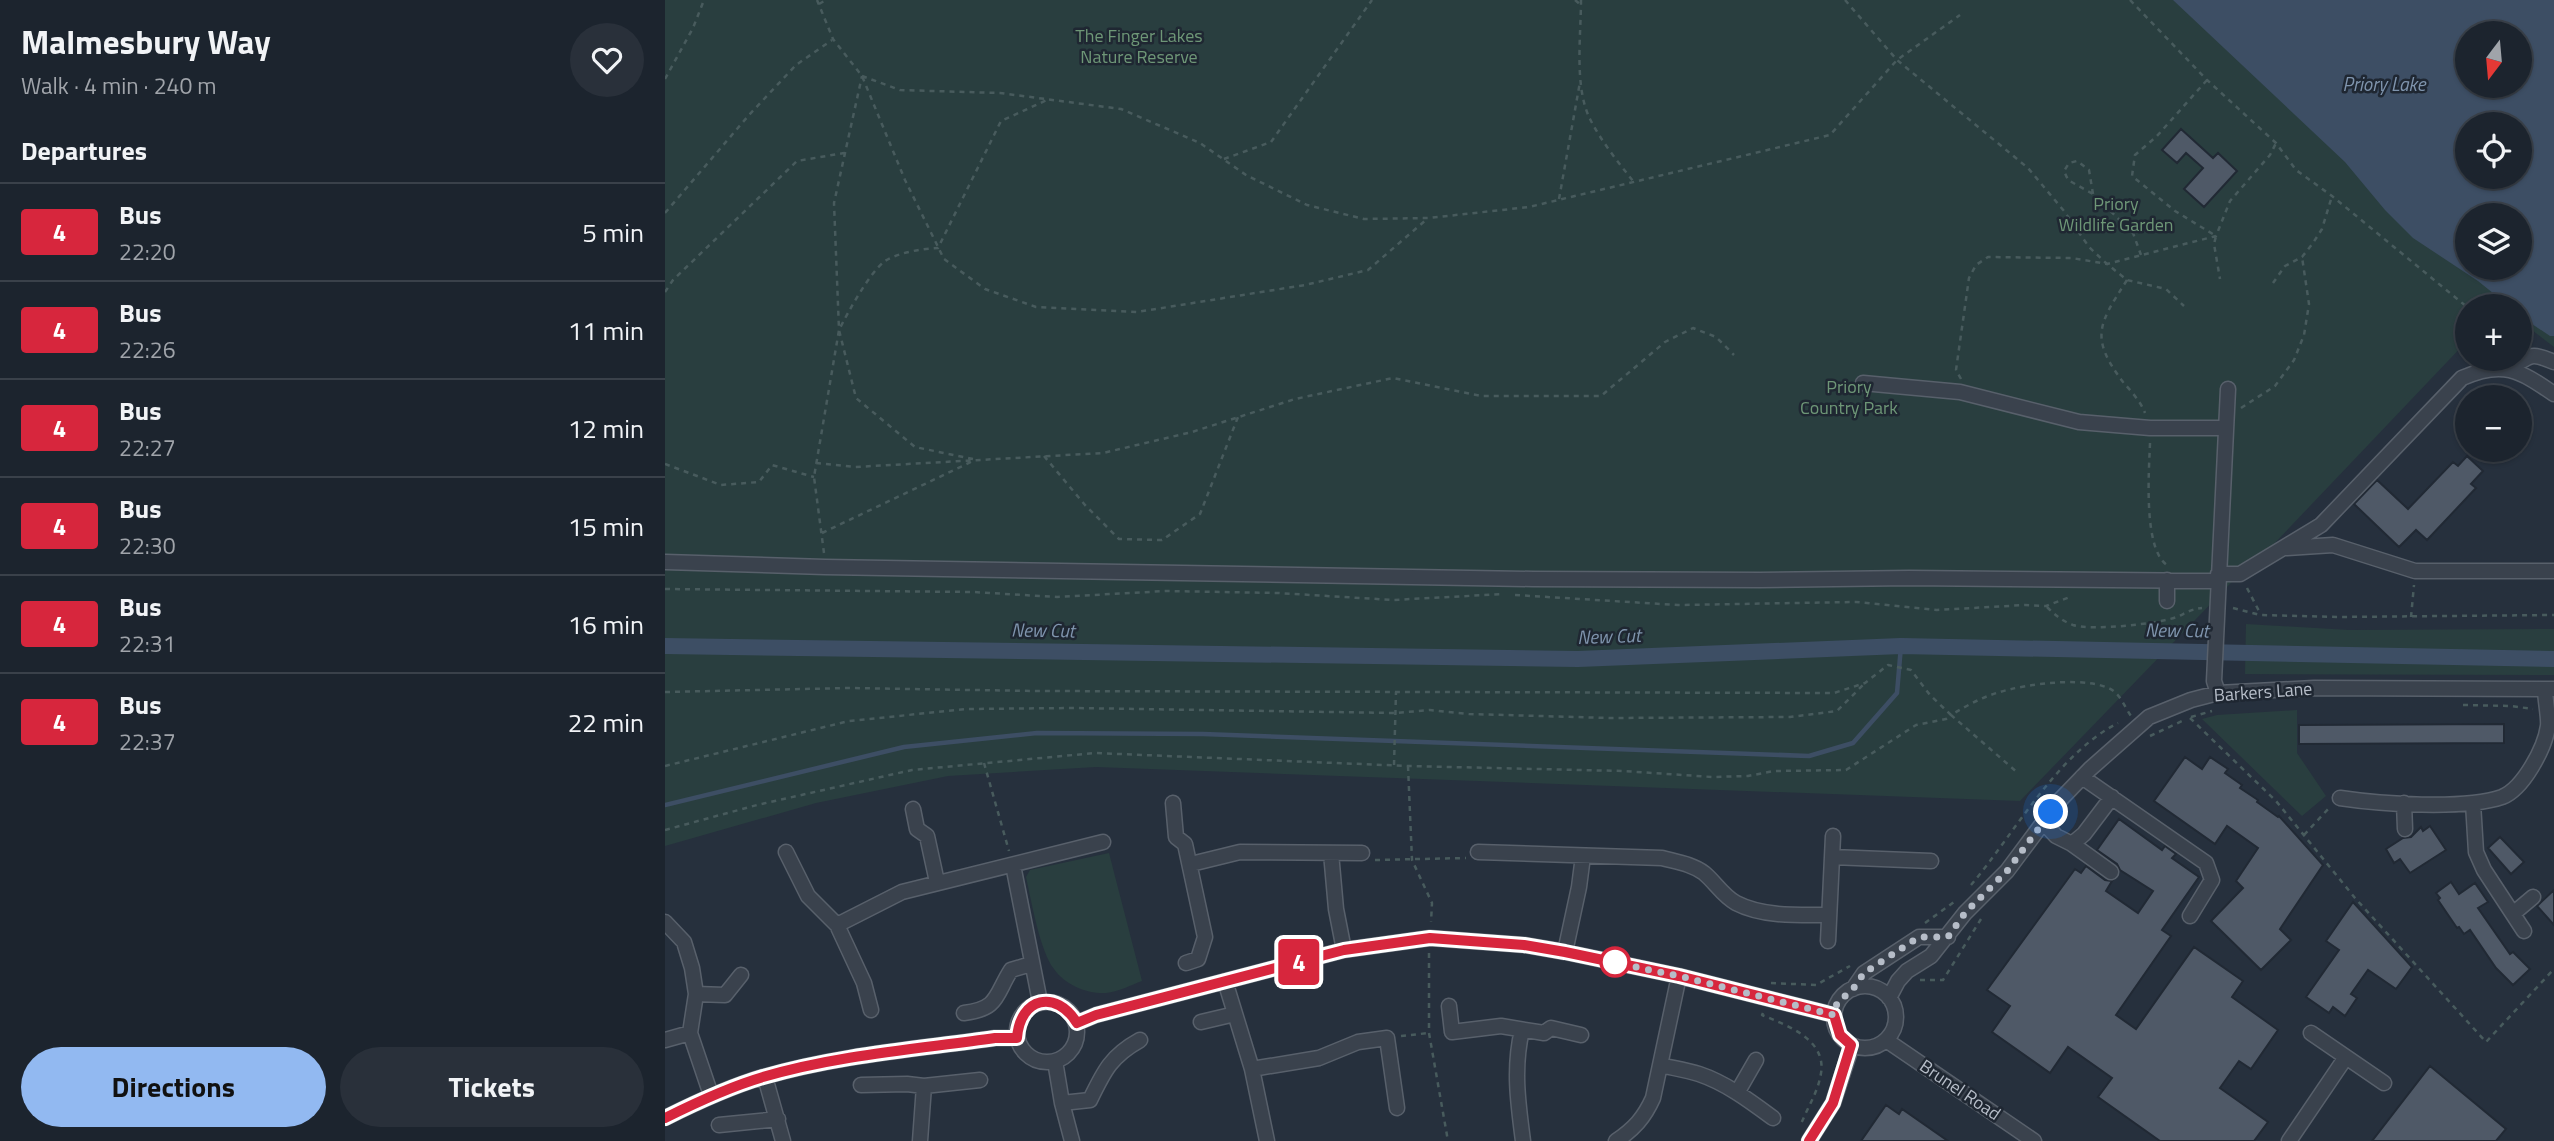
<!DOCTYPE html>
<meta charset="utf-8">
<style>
:root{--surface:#1c242e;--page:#29303a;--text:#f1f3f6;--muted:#a0a4aa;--line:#3a414a;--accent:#92b9f1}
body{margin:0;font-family:"Titillium Web",sans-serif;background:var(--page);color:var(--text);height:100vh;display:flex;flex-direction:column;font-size:26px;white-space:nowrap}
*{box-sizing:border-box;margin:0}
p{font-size:23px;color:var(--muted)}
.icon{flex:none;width:38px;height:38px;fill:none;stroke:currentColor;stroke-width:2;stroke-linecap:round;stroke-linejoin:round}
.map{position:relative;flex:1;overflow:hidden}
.drawer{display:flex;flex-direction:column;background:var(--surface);width:665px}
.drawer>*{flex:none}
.badge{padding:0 14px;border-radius:5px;font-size:24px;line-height:46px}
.needle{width:46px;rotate:196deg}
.controls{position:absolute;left:1790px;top:21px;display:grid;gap:14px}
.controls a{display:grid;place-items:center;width:77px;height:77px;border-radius:50%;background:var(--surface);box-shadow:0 2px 5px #0004,0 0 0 2px var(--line);font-size:35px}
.you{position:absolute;width:35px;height:35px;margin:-18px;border:5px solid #fff;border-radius:50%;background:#1a73e8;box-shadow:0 0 0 10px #1a73e833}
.map>.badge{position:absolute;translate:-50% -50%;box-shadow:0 0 0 4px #fff}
h2{padding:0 21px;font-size:26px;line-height:63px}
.round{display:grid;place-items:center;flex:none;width:74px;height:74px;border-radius:37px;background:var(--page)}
.summary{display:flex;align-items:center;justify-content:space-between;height:119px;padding:0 21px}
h1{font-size:33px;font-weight:700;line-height:52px}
.action{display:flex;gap:14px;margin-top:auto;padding:14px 21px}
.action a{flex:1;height:80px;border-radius:42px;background:var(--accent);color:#111;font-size:28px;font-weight:700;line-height:80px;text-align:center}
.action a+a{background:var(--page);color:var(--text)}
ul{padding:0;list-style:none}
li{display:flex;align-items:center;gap:21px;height:98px;padding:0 21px;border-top:2px solid var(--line)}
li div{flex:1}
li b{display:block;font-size:26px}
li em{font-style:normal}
li .badge{min-width:77px;font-weight:700;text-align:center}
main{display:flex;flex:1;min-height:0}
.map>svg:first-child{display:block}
.green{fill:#293e3f;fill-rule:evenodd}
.water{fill:#3d4e64;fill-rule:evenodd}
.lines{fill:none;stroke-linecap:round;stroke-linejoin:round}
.stream{stroke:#3d4e64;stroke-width:4.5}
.canal{stroke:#3d4e64;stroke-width:16}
.building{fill:#4f5967;stroke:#212934;stroke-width:2}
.minor-casing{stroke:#58606b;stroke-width:17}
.path{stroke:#485b5d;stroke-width:2.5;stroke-dasharray:5 5;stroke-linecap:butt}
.minor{stroke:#3a424d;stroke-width:14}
.line-casing{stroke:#fff;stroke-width:16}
.line{stroke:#d7263d;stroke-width:10}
.walk{stroke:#b6bdc8;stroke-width:7;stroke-dasharray:0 12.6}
.stop-dot{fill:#fff;stroke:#d7263d;stroke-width:3.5}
.labels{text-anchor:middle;stroke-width:5;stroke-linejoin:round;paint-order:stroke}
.park-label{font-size:18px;fill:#6e9777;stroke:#1f2732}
.street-label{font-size:18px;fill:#b6bdc8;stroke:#1f2732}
.water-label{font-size:19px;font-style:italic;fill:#7f94ad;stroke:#1f2732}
</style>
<main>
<section class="drawer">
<div class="summary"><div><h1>Malmesbury Way</h1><p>Walk · 4 min · 240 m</p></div><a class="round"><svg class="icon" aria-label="heart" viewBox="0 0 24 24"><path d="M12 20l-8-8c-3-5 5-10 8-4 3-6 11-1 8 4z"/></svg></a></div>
<h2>Departures</h2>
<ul>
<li><span class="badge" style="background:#d7263d;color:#fff">4</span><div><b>Bus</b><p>22:20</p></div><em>5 min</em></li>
<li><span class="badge" style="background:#d7263d;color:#fff">4</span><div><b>Bus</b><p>22:26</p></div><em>11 min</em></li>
<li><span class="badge" style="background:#d7263d;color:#fff">4</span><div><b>Bus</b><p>22:27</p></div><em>12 min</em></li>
<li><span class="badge" style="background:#d7263d;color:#fff">4</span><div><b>Bus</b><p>22:30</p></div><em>15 min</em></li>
<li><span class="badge" style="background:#d7263d;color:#fff">4</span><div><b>Bus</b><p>22:31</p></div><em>16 min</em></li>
<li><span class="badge" style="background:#d7263d;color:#fff">4</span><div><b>Bus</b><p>22:37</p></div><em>22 min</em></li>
</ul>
<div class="action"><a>Directions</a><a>Tickets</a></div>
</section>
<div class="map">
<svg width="1889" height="1141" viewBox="0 0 1889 1141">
<rect width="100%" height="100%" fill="#26303d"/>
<path class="green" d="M0 0H1889V347L1855 321V306H1802V341L1606 547 1591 557 1355 801 431 767 283 776 151 803 0 846ZM1802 33H1855V86H1802ZM1802 124H1855V177H1802ZM1802 215H1855V268H1802Z
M1581 624 1684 630 1889 629V675L1580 674Z
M1632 710V753L1661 796 1637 816 1537 719 1552 715Z
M444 853 477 981C466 985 453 992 441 993 422 994 400 985 389 969 375 952 366 899 361 877L365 870Z"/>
<path class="water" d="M1508 0H1889V336H1885L1855 316V306H1844L1813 281 1748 238 1720 210 1680 162ZM1802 33H1855V86H1802ZM1802 124H1855V177H1802ZM1802 215H1855V268H1802Z"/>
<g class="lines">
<path class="stream" d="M0 805 239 747 372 733 538 734 1144 756 1188 743 1232 693 1236 646"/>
<path class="canal" d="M0 646 913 659 1236 646 1889 659"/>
</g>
<path class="building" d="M1516 129 1548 158 1553 153 1572 171 1539 207 1519 189 1538 168 1521 153 1512 163 1497 150Z
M1802 456 1818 471 1806 484 1811 488 1762 540 1751 530 1734 547 1689 504 1712 480 1743 509 1788 462 1793 466Z
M1839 724V743L1634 744V725Z
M1520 757 1537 769 1545 757 1563 769 1560 773 1577 785 1575 788 1593 800 1592 802 1613 817 1614 816 1658 865 1615 929 1626 940 1596 970 1546 921 1578 888 1571 881 1593 848 1562 826 1550 844 1489 801Z
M1454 819 1497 850 1500 846 1511 854 1507 858 1534 877 1497 930 1506 936 1451 1015 1471 1029 1529 947 1578 981 1567 997 1613 1030 1586 1069 1574 1061 1555 1088 1603 1122 1589 1141H1495L1433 1097 1447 1078 1403 1047 1385 1073 1327 1032 1345 1006 1322 990 1410 869 1416 873 1421 866 1440 880 1447 881 1441 891 1473 913 1488 891 1455 870 1452 864 1432 850Z
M1765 826 1781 850 1745 873 1735 859 1729 863 1721 849 1738 838 1746 837 1756 827 1758 831Z
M1835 837 1859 862 1846 874 1823 848Z
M1786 882 1794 894 1810 883 1823 902 1813 908 1845 954 1848 952 1865 969 1848 985 1831 968 1805 930 1799 934 1794 927 1792 928 1773 900 1775 898 1771 893Z
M1889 890V925L1872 906Z
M1688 902 1747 967 1731 989 1703 970 1686 994 1692 998 1680 1016 1668 1007 1664 1013 1641 997 1674 950 1661 941Z
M1765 1066 1841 1129 1831 1141H1707Z
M1221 1105 1234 1114 1237 1109 1283 1141H1196Z"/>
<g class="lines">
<g class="minor-casing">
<path id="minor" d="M1841 368C1867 360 1859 349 1889 362
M1198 383 1295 392 1414 422 1485 428H1561
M1622 548 1668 545 1750 571H1889
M0 562 160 567 868 579 1095 580 1244 578 1553 581
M1553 574H1575L1656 525 1797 378C1838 360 1854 370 1889 394
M1502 601V580
M1553 693 1549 681 1563 389
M1417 777 1541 863 1547 880 1525 916
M1675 798C1715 804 1799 810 1837 797 1858 789 1880 748 1883 726 1884 718 1880 699 1880 689
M508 803 511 837 520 844 540 937 533 959 521 963
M1739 803 1740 829
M1808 803 1811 852 1819 870 1859 931
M248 809 252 829 262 836 272 882
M1378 822 1391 836 1407 844 1419 834 1447 797
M1407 844 1446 872
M121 852 143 896 172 925 199 983 206 1010
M813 852 997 858C1012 862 1027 864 1039 873 1050 882 1058 896 1071 903 1098 917 1134 915 1164 915
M666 853 671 909 679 950
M1167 857 1266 861
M526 864 575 852 697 853
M348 865 375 1002
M1849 913 1868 897
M0 922 19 942 27 968 31 994 25 1033 46 1095
M172 925 237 892 438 842
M1163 941 1168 836
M900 952 914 887 918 856
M560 981 587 1069 602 1141
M1169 1017a31 31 0 1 1 62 0a31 31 0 1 1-62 0Z
M1188 989 1199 973 1254 937H1283
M31 994 60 995 76 975
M1224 998 1233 981 1242 971 1266 956 1300 913 1342 871 1395 800 1425 769 1484 717 1526 700 1553 693 1649 688 1889 689
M352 1032a30 30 0 1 1 60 0a30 30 0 1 1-60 0Z
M784 1006 787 1032 836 1026 879 1033 886 1028 916 1035
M299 1013C334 1009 330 995 346 970L366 964
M536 1022 570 1014
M412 1023 431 1015 679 950 765 938 859 945 900 952 1014 976 1169 1015
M857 1030C848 1068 853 1103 858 1141
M1646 1033 1719 1083
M0 1040 25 1033
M1221 1040 1369 1141
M390 1061 397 1103 407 1141
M995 1065C1008 1068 1022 1070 1034 1074 1061 1083 1085 1101 1108 1118
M587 1069 654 1058 693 1042 722 1038 732 1108
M100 1077 118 1141
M196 1085 242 1084 259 1086 315 1080
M1072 1093 1091 1060
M397 1103 425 1100C439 1071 446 1056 475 1040
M0 1118C32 1102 64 1087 98 1077 173 1055 253 1049 330 1038H352
M54 1125 113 1119
M255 1141 259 1086
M951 1141C969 1129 979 1118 988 1098L1014 976
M1144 1141 1168 1103 1187 1045
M1624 1141 1681 1057"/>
</g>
<path class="path" d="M152 0 168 39 197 76 240 180 279 259 320 289 371 307 472 312 640 285 703 270 762 219
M910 0 916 5
M916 0C916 35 909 87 925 119 936 141 953 162 968 181
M1180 0 1232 60 1363 168 1399 211 1424 247 1442 264 1462 280 1501 289 1519 306
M1465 0 1542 80 1611 143 1631 170 1667 196 1802 307
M154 4 161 0
M197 76 235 90 335 93 456 109 535 143 581 175 642 205 699 219 764 218 864 207 1165 135 1232 60 1295 15
M0 79 28 28 39 0
M1542 80 1492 136 1470 155 1467 176 1510 211 1551 236 1549 244 1555 279
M559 159 606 142 707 0
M1428 194 1424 170 1412 161 1404 163 1399 171 1403 180 1428 194 1468 233 1476 255
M894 199 915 82
M0 213 84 115 131 65 167 40
M1462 280C1434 324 1424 337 1458 382 1466 391 1476 402 1480 413
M1608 283 1620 266 1637 257 1648 243 1657 229 1667 196
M0 292 8 280 132 161 179 153
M1296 379 1291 370 1304 278 1311 265 1323 257 1407 258 1442 264 1551 236 1565 201 1605 155 1611 143
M1576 408 1610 386 1629 360 1639 335 1644 304 1637 257
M1485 443C1484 471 1478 549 1502 565
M379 456 420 505 454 539 497 540 535 514 573 417
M308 459 250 447 191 398 174 330C183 312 205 272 220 261 235 252 256 249 273 248L336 121 382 100
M151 463 190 467 438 453 527 432 630 399 728 378 816 396H936L1000 342 1028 328 1051 337 1069 355
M0 464 56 485 94 482 107 465 149 477
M157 533 308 461
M159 553 149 477 174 330 169 203 197 76
M1582 588 1595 613
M0 589 308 592 392 597 501 591 613 593 728 600 839 594
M850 595 1013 605 1191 602 1272 610 1360 605 1381 606 1405 597
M1382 607C1390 615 1397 621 1408 625 1428 631 1491 624 1512 617 1521 613 1526 609 1537 608
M1568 608 1595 615 1672 617 1889 615
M1746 617 1749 585
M0 692 184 688 369 691 1169 693 1200 683 1223 665 1246 670 1265 695 1286 715C1301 706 1317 697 1335 692 1360 684 1431 674 1451 693 1457 699 1461 709 1466 716
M1798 705 1846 706 1868 709
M1526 717 1547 711
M1525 718 1611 801 1690 898 1821 1042 1889 969
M1485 736 1517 721
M319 763 344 851
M729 765 731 692
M0 766 184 721 302 709 409 708 731 713 765 710 804 714 945 718 1125 717 1172 711 1198 685
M743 766 747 860 767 903 766 922
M0 830 92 805 247 770 430 753 743 766 958 771 1047 777 1083 776 1109 771 1181 770 1251 725 1281 719 1286 715 1353 773
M1639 835 1665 807
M710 860 801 858
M1306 885C1350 833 1391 755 1453 723
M1260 923 1289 902
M764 953V1033L783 1141
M1255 980H1278L1316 919
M1106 983 1151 985 1185 966
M1098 1013 1097 1015C1124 1026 1165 1041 1155 1078 1152 1093 1142 1109 1136 1124
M736 1036 764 1033"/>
<use href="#minor" class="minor"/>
</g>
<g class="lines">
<g class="line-casing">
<path id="line" d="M0 1118C32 1102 64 1087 98 1077 173 1055 253 1049 330 1038H352C355 997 391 989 412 1023L431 1015 679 950 765 938 859 945 900 952 1014 976 1169 1015 1175 1035 1186 1045 1168 1103 1144 1141"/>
</g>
<use href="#line" class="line"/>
<path class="walk" d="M950 962 942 961 1014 976 1169 1015 1172 1003 1188 989 1199 973 1254 937H1283L1300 913 1342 871 1386 812"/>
</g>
<circle class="stop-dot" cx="950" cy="962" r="14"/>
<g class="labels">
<g class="park-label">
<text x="474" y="42">The Finger Lakes<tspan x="474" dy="21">Nature Reserve</tspan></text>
<text x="1451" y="210">Priory<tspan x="1451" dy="21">Wildlife Garden</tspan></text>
<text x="1184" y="393">Priory<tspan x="1184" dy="21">Country Park</tspan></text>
</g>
<g class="street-label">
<text transform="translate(1598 692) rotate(-4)" y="6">Barkers Lane</text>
<text transform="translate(1295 1090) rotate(34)" y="6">Brunel Road</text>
</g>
<g class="water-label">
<text x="1719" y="91">Priory Lake</text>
<text transform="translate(378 630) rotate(1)" y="7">New Cut</text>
<text transform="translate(1512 630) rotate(1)" y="7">New Cut</text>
<text transform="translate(944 636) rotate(-2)" y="7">New Cut</text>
</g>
</g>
</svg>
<div class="controls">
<a><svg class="needle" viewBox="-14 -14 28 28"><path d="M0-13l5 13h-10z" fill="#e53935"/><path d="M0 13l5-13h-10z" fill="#a0a4aa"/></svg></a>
<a><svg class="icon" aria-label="locate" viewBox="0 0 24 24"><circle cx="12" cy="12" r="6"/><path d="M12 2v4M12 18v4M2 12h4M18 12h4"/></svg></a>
<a><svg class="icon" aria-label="layers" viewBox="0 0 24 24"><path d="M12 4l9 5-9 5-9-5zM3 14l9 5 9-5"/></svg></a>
<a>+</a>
<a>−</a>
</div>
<div class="you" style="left:1386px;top:812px"></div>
<b class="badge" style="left:634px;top:962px;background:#d7263d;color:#fff">4</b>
</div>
</main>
